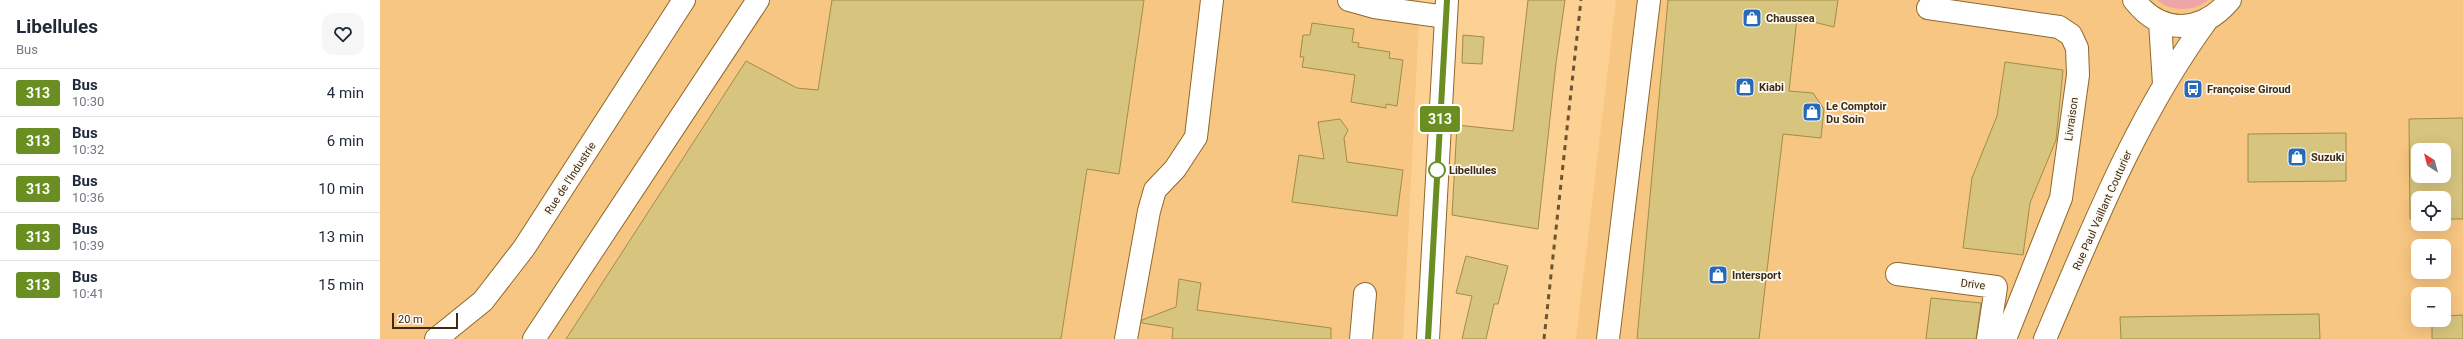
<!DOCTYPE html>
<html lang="fr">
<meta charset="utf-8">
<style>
:root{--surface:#fff;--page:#f6f6f7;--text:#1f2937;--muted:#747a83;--line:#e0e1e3}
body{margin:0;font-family:Roboto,sans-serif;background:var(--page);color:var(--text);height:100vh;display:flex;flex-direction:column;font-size:15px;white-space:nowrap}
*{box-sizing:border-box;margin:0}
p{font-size:13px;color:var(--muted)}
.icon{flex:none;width:22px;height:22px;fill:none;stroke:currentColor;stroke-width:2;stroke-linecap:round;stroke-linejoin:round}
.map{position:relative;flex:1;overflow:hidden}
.details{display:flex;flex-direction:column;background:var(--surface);width:380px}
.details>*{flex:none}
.badge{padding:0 8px;border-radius:3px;font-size:14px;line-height:26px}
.needle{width:26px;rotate:324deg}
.fabs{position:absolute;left:2031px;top:143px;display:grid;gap:8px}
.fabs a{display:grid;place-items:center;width:40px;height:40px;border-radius:8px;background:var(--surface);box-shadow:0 4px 16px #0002;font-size:20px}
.scale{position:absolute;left:12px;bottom:10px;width:66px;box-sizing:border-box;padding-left:4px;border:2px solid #3d2b12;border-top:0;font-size:11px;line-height:14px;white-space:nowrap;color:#3d2b12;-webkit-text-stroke:3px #fdf9f3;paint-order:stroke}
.map>.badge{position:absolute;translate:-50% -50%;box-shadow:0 0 0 2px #fff}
.round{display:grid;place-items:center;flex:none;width:42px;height:42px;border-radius:12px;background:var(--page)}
.summary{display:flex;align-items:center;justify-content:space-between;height:68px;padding:0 16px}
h1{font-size:19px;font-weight:700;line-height:30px}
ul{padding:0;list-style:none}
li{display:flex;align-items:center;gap:12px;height:48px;padding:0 16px;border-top:1px solid var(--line)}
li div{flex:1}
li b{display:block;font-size:15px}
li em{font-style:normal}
li .badge{min-width:44px;font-weight:700;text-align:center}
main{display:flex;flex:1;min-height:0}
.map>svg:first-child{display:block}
.built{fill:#f7c682;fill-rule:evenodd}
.green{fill:#eea5aa}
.building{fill:#d7c47e;stroke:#a08d48;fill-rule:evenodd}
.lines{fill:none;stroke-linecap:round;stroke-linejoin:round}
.minor-casing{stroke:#90682b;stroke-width:24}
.minor{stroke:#fff;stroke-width:22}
.rail{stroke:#6d5432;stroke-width:3;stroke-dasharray:5 5;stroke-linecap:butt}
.line-casing{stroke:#fff;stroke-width:9}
.line{stroke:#6b8e23;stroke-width:6}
.stop-dot{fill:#fff;stroke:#6b8e23;stroke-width:2}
.labels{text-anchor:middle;stroke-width:3.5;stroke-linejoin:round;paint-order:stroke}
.poi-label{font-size:11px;font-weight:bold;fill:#3d2b12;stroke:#fdf9f3;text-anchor:start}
.street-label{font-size:11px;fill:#3d2b12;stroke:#fdf9f3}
.stop-label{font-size:11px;font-weight:bold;fill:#3d2b12;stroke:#fdf9f3;text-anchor:start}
</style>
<main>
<section class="details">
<div class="summary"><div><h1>Libellules</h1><p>Bus</p></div><a class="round"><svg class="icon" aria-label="heart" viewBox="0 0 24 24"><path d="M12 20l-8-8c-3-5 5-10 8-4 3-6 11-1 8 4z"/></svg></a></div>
<ul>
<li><span class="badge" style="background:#6b8e23;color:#fff">313</span><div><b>Bus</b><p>10:30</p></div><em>4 min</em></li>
<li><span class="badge" style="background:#6b8e23;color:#fff">313</span><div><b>Bus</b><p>10:32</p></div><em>6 min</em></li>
<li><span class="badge" style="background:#6b8e23;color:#fff">313</span><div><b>Bus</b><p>10:36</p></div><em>10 min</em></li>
<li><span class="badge" style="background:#6b8e23;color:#fff">313</span><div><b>Bus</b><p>10:39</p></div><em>13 min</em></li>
<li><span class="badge" style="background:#6b8e23;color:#fff">313</span><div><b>Bus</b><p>10:41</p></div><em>15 min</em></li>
</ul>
</section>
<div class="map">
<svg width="2083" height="339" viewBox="0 0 2083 339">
<rect width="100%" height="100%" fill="#fdd093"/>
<path class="built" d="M0 0H1040L1023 339H0Z
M1236 0H2083V339H1196ZM2038 150H2064V176H2038ZM2038 198H2064V224H2038ZM2038 246H2064V272H2038ZM2038 294H2064V320H2038Z"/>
<path class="green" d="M1777 0H1828C1814 12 1791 12 1777 0Z"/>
<path class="building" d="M452 0H764L739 174 707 169 681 339H186L366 61 417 88 438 90Z
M1148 0H1185L1176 63 1158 229 1072 215 1077 125 1133 131Z
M1288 0H1458L1454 27 1417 18 1409 91 1433 93 1444 109 1442 128 1441 138 1403 134 1379 339H1257Z
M932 23 974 29 972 42 979 43 978 47 1010 52 1009 58 1023 60 1017 106 1006 104V108L971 102 975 75 922 67 924 57H920L923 35H930Z
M1083 35 1104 37 1102 64 1082 63Z
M1625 62 1683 70 1676 140 1650 203 1643 255 1583 248 1592 178 1617 116Z
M2083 118V219H2064V198H2038V219H2030L2029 119ZM2038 150H2064V176H2038Z
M960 119 968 130 964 138 967 162 1023 170 1017 216 912 202 919 155 944 159 938 122Z
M1966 133V181L1868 182V134Z
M1086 256 1128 266 1118 304H1114L1106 339H1082L1092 296 1076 293Z
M799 279 821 283 817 310 951 328V339H792L793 328 762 323V320L796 307Z
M1551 298 1601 303 1596 339H1546Z
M1939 314 1940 339H1741L1740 317Z
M2083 315V339H2052V320H2064V316Z"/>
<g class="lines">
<g class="minor-casing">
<path id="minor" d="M969 0 994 7 1066 17
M1754 0C1782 36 1822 33 1850 0
M1548 8 1679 27 1691 35 1697 48 1698 75 1681 198 1625 339
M1780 22 1784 84
M1517 274 1616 287 1608 339
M56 339 103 301 144 248 304 0
M154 339 378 0
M746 339 769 211 775 190 795 169 816 137 832 0
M981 339 985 294
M1048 339 1067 0
M1228 339 1269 0
M1665 339C1712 229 1756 117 1827 20"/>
</g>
<use href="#minor" class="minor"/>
<path class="rail" d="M1164 339 1201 0"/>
</g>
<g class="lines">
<g class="line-casing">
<path id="line" d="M1048 339 1067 0"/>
</g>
<use href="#line" class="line"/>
</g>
<defs>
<g id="shop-square" transform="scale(1)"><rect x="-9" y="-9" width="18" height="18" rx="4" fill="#2469ba" stroke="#fdf9f3"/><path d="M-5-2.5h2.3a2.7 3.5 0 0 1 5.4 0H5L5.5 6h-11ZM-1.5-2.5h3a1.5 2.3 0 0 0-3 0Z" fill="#fff"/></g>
<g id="bus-square" transform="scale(1)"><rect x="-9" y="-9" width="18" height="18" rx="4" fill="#2469ba" stroke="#fdf9f3"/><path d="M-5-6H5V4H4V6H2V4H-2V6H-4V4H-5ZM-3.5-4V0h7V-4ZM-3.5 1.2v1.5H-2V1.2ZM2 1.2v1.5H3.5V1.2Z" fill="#fff"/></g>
</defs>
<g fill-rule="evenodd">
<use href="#shop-square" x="1372" y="18"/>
<use href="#shop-square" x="1365" y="87"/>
<use href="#bus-square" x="1813" y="89"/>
<use href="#shop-square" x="1432" y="112"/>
<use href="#shop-square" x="1917" y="157"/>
<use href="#shop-square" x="1338" y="275"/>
</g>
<circle class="stop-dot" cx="1057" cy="170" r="8"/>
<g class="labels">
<g class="poi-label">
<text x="1386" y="22">Chaussea</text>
<text x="1379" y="91">Kiabi</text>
<text x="1827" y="93">Françoise Giroud</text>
<text x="1446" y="110">Le Comptoir<tspan x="1446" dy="13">Du Soin</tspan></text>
<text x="1931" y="161">Suzuki</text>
<text x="1352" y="279">Intersport</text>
</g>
<g class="street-label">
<text transform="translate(1691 119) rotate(-82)" y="4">Livraison</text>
<text transform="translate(190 178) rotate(-57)" y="4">Rue de l'Industrie</text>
<text transform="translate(1722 210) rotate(-66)" y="4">Rue Paul Vaillant Couturier</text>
<text transform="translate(1593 284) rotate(7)" y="4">Drive</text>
</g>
<g class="stop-label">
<text x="1069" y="174">Libellules</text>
</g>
</g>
</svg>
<div class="fabs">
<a><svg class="needle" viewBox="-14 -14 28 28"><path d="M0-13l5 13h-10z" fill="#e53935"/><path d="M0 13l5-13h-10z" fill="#747a83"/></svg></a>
<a><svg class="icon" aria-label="locate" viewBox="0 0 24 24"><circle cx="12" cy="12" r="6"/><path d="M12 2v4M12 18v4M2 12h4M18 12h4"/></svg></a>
<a>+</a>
<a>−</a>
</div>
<div class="scale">20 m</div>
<b class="badge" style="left:1060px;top:119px;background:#6b8e23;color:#fff">313</b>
</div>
</main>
